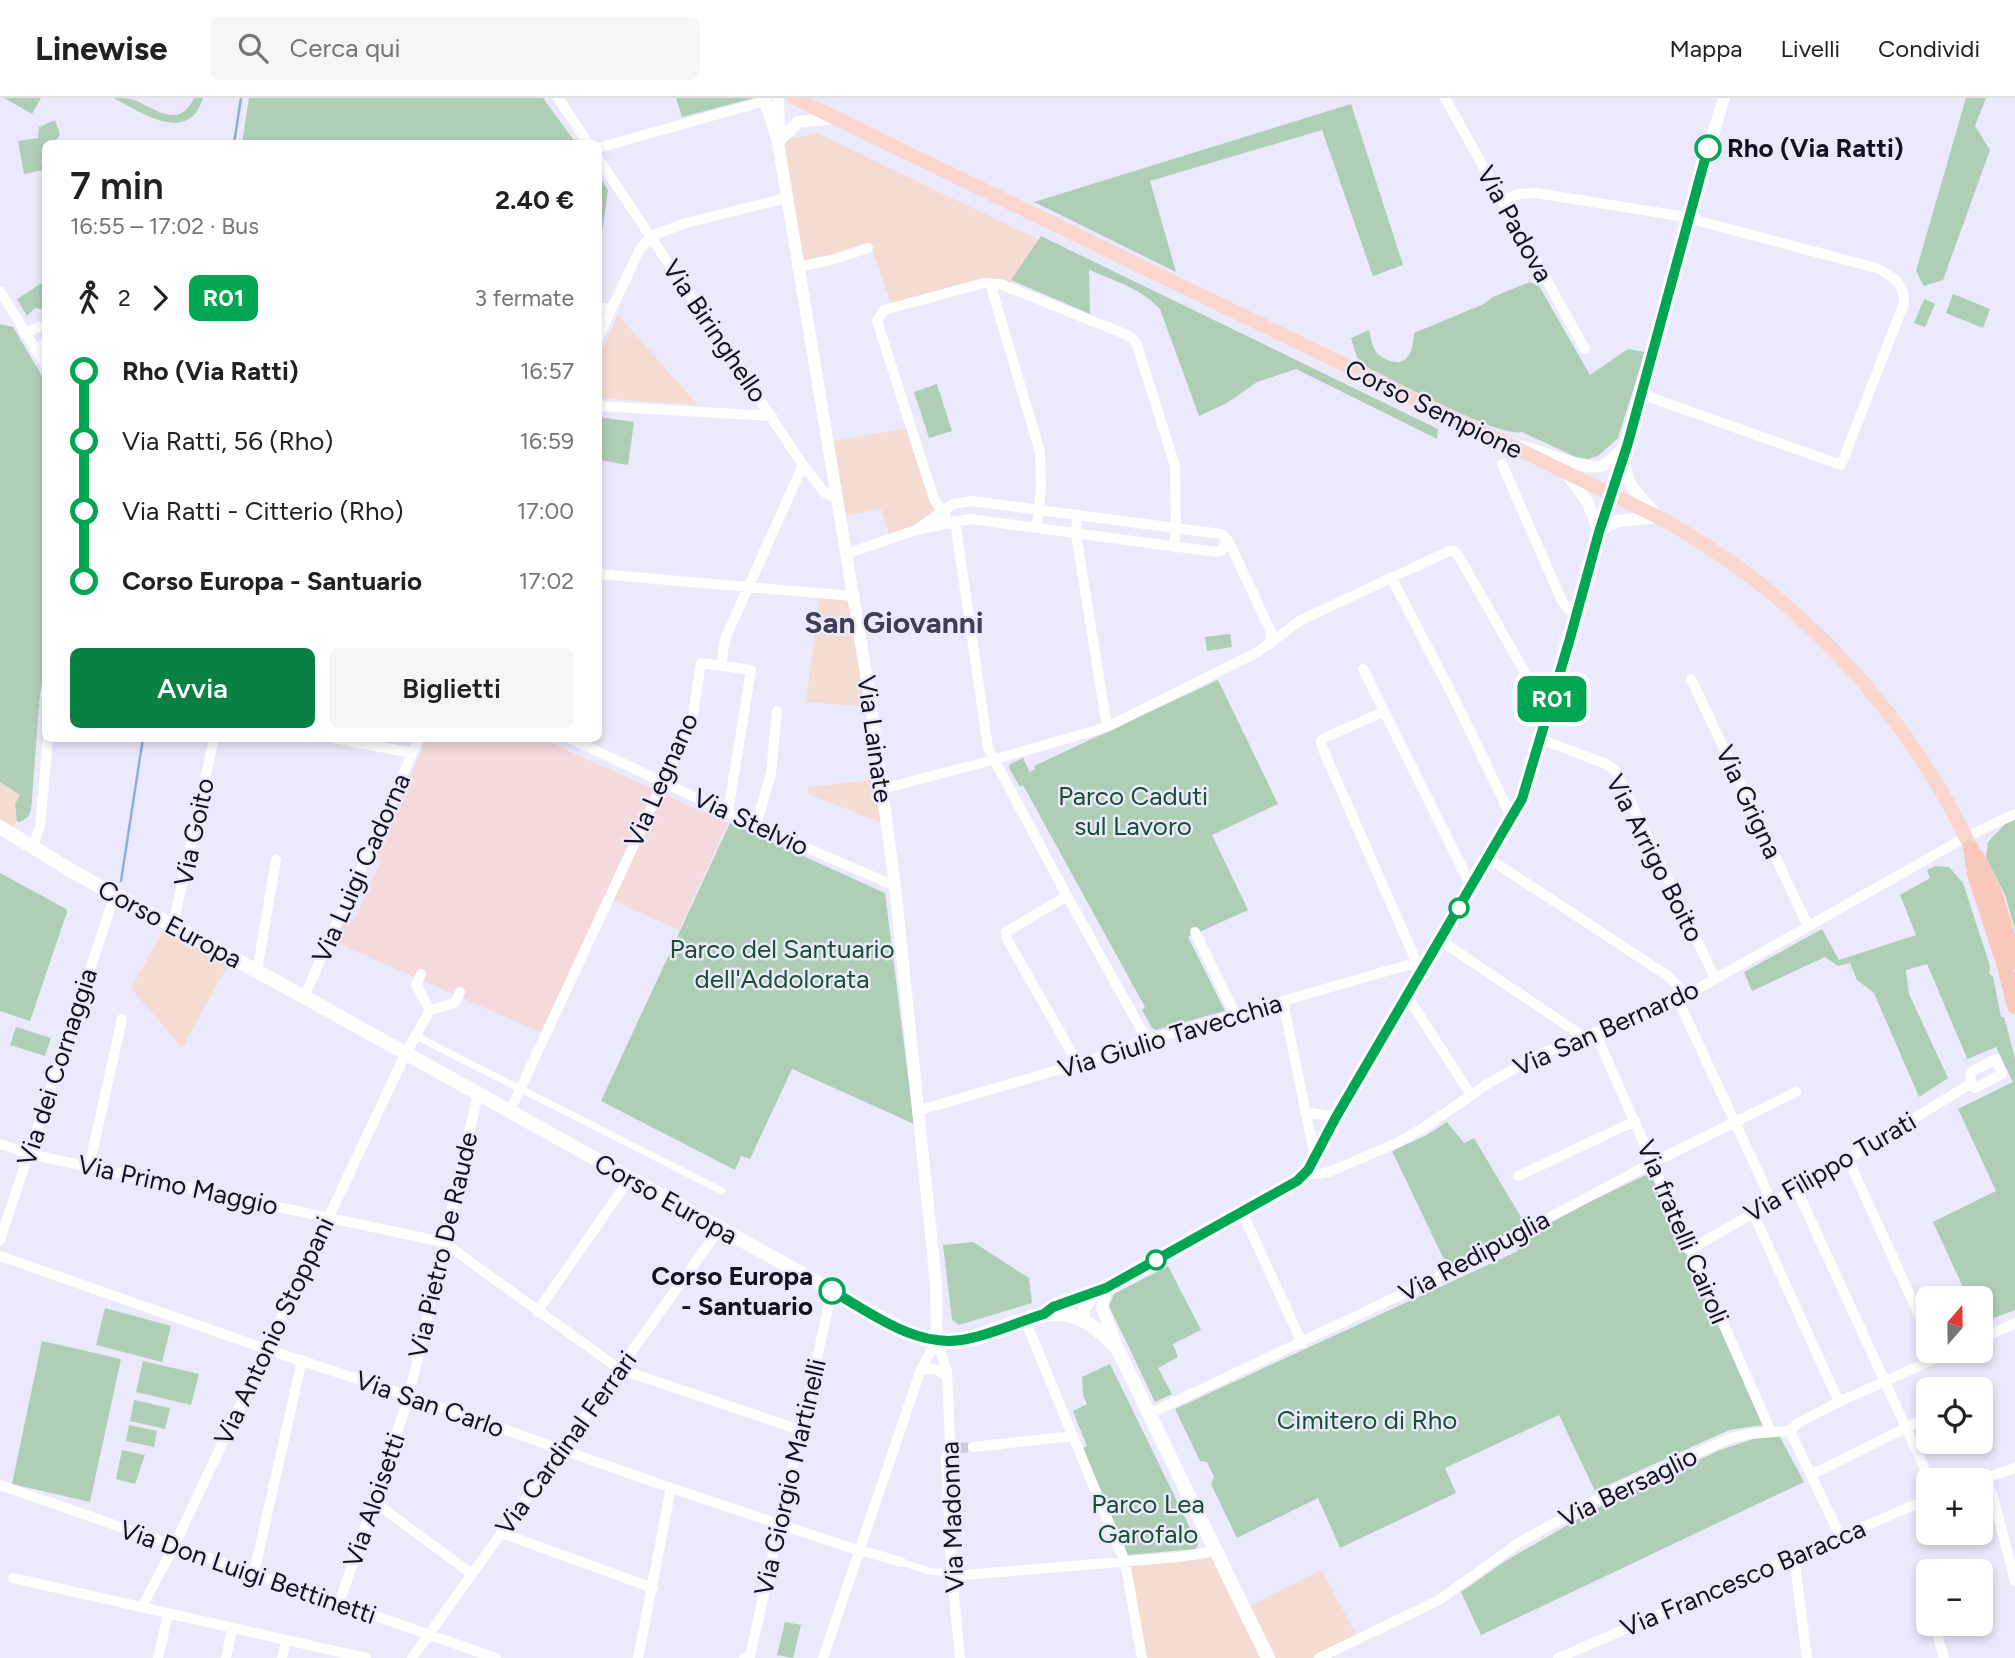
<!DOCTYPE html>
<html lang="it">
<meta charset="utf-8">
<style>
:root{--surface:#fff;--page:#f6f6f6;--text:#202124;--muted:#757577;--line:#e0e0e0;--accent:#0b8043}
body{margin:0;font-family:Figtree,sans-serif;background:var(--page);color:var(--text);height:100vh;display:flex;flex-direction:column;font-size:26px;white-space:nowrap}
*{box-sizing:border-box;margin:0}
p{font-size:23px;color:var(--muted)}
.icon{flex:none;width:38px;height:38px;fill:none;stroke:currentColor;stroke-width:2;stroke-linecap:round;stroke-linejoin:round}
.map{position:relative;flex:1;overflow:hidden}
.drawer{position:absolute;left:42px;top:42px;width:560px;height:602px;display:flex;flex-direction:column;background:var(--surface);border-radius:10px;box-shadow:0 4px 10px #0003}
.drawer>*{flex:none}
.badge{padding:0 14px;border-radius:10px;font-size:24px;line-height:46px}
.needle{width:46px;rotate:20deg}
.controls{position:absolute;left:1916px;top:1188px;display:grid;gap:14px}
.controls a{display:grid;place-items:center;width:77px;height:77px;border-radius:10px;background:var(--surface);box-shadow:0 4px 10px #0003;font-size:35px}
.map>.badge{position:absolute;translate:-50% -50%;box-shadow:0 0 0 4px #fff}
.legs{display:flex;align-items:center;gap:10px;height:77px;padding:0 28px;font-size:23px}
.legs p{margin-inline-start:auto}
.summary{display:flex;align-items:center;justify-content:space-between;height:119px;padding:0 28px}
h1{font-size:38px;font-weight:600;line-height:52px}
.primary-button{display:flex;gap:14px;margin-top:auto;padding:14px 28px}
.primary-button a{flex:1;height:80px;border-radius:10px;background:var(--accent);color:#fff;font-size:28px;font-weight:600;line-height:80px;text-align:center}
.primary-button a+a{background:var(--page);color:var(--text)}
ul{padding:0 28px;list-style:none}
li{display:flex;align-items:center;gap:24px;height:70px;font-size:26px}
li i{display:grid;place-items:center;width:10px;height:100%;margin:0 9px;background:currentColor}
li i::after{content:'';width:18px;height:18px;margin:-9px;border:5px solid;border-radius:50%;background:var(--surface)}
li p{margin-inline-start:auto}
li:first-child i{background:linear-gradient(#0000 50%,currentColor 0)}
li:last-child i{background:linear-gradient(currentColor 50%,#0000 0)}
header{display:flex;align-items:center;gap:42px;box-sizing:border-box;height:98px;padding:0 35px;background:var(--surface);border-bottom:2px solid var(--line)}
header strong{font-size:33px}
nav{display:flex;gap:38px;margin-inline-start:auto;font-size:24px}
.search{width:490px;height:63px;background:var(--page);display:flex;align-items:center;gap:18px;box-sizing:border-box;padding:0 24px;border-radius:10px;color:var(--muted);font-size:26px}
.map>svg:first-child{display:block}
.commercial{fill:#f4dcd2}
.medical{fill:#f5dadc}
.green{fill:#afceb6}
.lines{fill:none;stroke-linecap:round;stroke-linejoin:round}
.stream{stroke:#8eaedd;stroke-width:2.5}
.minor-tunnel{stroke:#cbc9da;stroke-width:10;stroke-dasharray:10 5;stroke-linecap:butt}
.pedestrian{stroke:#fff;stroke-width:7}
.minor{stroke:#fff;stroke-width:10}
.tertiary{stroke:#fff;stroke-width:12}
.secondary{stroke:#fff;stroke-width:14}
.primary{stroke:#fbd6cc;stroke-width:14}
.trunk{stroke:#fac8bb;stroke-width:16}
.line-1-casing{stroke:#fff;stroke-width:16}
.line-1{stroke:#00a651;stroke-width:10}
.stop-1-dot{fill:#fff;stroke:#00a651;stroke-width:3.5}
.labels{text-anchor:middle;stroke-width:5;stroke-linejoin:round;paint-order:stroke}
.stop-label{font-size:26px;font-weight:bold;fill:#13111c;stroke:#ebe9fc;text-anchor:start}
.street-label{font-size:26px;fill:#13111c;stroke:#ebe9fc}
.park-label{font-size:26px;fill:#17502c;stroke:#ebe9fc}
.quarter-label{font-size:30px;font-weight:bold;fill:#403c55;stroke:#ebe9fc}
</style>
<header>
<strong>Linewise</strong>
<div class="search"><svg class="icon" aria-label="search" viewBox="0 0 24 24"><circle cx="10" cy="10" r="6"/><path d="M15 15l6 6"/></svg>Cerca qui</div>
<nav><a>Mappa</a><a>Livelli</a><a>Condividi</a></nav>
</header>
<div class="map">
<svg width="2015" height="1560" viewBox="0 0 2015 1560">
<rect width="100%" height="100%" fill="#ebe9fc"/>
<path class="commercial" d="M817 35 1039 142 1007 188 1001 185 892 209 871 147 799 165 781 43Z
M618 217 698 307 599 300V260Z
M910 330 940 413 930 421 890 439 881 411 842 418 829 344Z
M820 497 851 500 870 609 806 604Z
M879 681 885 726 808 696V689Z
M0 684 21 697 15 706 17 723 11 734 0 728Z
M167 825 231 862 182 950 131 890Z
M1215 1455 1266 1560H1143L1127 1465Z
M1322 1472 1357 1539 1313 1560H1271L1246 1510Z"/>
<path class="medical" d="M427 641H542L728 725 679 832 605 799 542 935 335 844 346 819 354 822 381 762 373 758Z"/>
<path class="green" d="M4 0H41L32 16Z
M113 0C119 0 125 0 131 1 153 8 178 34 194 0H203C188 48 142 14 113 0Z
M249 0H543L576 45H242Z
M676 0H754L682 19Z
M1966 0H1986L1975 28 1990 52 1943 182 1924 188 1916 173Z
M1351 6 1403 167 1373 178 1322 32 1150 83 1176 174 1034 104Z
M55 22 60 37 53 45 46 46 45 56 41 62 43 72 24 76 18 43 38 40 39 29Z
M599 78 608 92 599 157Z
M1041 138 1438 331 1437 341 1296 271 1257 284 1227 305 1199 318 1160 211C1142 191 1113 182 1089 172L1090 216 1011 182Z
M45 180V212L35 210 27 218 17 201 45 183Z
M1530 184 1539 188 1590 277 1628 251 1645 254 1618 340 1598 358 1588 361 1576 359 1522 334C1499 340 1387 279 1359 265L1351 240 1369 232C1371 240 1372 248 1376 254 1379 258 1385 261 1390 263 1410 269 1413 250 1414 235L1484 206 1493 199Z
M1953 196 1990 211 1983 230 1946 215Z
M1924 201 1935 206 1925 229 1914 225Z
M0 226 13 229 45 283V568L40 596 31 712 28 719 20 724 17 723 15 706 20 697 0 684Z
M937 286 952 333 929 340 914 294Z
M599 319 634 324 628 367 599 362Z
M1230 536 1232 549 1207 553 1205 539Z
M1218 582 1278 706 1212 737 1248 812 1188 839 1225 913 1156 932 1152 930 1142 912 1145 909 1023 687 1020 689 1009 670 1010 666 1023 660 1030 674 1035 671 1034 668Z
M2015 721V832L2006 799 1986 760 1988 744 2006 725Z
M730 725 885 795 914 1026 792 971 750 1061 741 1058 735 1072 601 1003Z
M1935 768 1949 769 1963 785 1990 868 1989 875 1993 879 2001 919H2004L2015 960V1212L1981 1225V1200H1968L1933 1124 1996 1093 1958 1011 2013 984 1996 949 1965 962 1967 960 1927 866 1906 872 1909 896 1948 980 1919 999 1874 895 1857 882 1850 865 1838 868 1825 859 1752 893 1744 874 1822 831 1839 862 1916 837 1900 797 1930 780 1927 772Z
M0 775 66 811 67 814 30 923 0 913Z
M16 929 51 940 45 958 10 947Z
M1447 1024 1464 1045 1474 1040 1525 1126 1448 1170 1392 1053 1425 1038Z
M1650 1075 1763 1327 1729 1332 1595 1393 1559 1317 1445 1370 1456 1395 1340 1450 1318 1400 1237 1440 1211 1386 1214 1379 1207 1364 1200 1363 1175 1311 1518 1153 1514 1143 1545 1125Z
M973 1144 1029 1180 1032 1205 959 1227 952 1222 943 1147Z
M1168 1168 1201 1232 1173 1246 1178 1259 1158 1270 1172 1296 1155 1304 1109 1208 1114 1196Z
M105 1210 171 1228 162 1264 96 1247Z
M42 1243 121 1261 90 1404 12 1386Z
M143 1263 199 1276 191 1307 136 1294Z
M1110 1266 1198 1446 1196 1451 1128 1457 1082 1351 1087 1348 1073 1313 1087 1306 1083 1297 1082 1279Z
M134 1302 170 1310 165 1331 130 1323Z
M129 1327 157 1333 154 1349 126 1343Z
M1779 1337 1804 1384 1481 1537 1461 1494 1507 1462 1601 1408 1720 1352 1759 1339Z
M122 1352 145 1357 135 1386 116 1381Z
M785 1524 801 1527 793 1560 777 1557Z"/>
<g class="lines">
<path class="stream" d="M234 46 241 0
M121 783 143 640"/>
<path class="minor-tunnel" d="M958 1350 973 1349"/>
<path class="pedestrian" d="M416 938 722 1093
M901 1464 932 1474H952"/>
<path class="minor" d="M558 0 589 46
M1445 0 1585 251
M598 50 758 5H766
M598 60 803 367 824 394 836 400
M1502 102 1519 96 1536 95 1680 118 1876 170C1892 177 1905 186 1904 205L1841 367 1641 296
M797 169 831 162 868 150
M990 185 1040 354 1041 391 1037 430
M0 193 46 268
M598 209 611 211
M24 234 46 227
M598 240 640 151 651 138 686 125 786 100
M35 252 46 244
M598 308 772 318
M1502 366 1562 503 1576 520
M1077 417 1076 436 1107 629
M946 419 934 401 877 223 884 212 984 185 1000 186 1125 236 1133 241 1137 247 1175 368 1176 431 1174 449
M955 423 988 650 1067 798 1147 942
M1228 442 1271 534 1270 546
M846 456 916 432 970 421 1216 454 1221 453 1228 442 1221 436 972 403 953 406 916 432
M598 476 853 498
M1391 479 1455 602 1512 720
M721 568 725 541 803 367
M1363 571 1471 788
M1691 581 1808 828
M1383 614 1324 640 1321 643 1322 649 1413 856 1415 866
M333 640 412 655
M569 640 756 728 895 788
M1540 641 1606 666 1615 672 1715 880
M882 691 993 662 1107 629 1258 554 1301 522 1449 453H1454L1458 457 1548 615
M756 728 771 675 777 613
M31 748 36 740 40 728 48 640
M1488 760 1668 878 1686 897
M1067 798 1006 834 1007 841 1078 966
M173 827 214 640
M1195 834 1235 916
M1440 842 1584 939
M257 873 276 762
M421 876 416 887 430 912
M1407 898 1471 997
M304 899 419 640
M1678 902 1772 1104
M1283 904 1315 1059
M1595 934 1771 1334
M510 1013 692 622 701 565 751 572 728 714
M917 1013 1078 966 1147 942 1408 867 1415 866 1423 871
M1305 1014 1336 1019
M0 1046 38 1058 443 1144 619 1271 800 1332
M1848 1061 1928 1237
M89 1069 122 921
M1307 1074 1319 1076 1329 1074 1399 1044 1423 1030 1489 985 1541 956 1678 902 1966 739 2015 716
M1518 1078 1635 1023
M1796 1090 1930 1382
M1242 1114 1302 1245
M1753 1115 1839 1304
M0 1142 115 796
M1689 1152 1848 1061 1970 986 1975 990 2002 976 1996 961 1971 974 1970 986
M0 1158 266 1251 409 1298 671 1390 860 1453
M537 1214 630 1080
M1025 1222 1125 1464 1142 1560
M1981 1241 2015 1225
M937 1243 947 1273 950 1346 946 1362 952 1478 960 1560
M921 1271H935L947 1278
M1149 1316 1432 1182 1654 1064 1796 994
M1790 1333 1840 1438
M973 1349 1073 1338
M1811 1377 1928 1319
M1988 1380 2015 1483
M1980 1382 2015 1370
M0 1387 496 1560
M373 1403 472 1476
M501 1435 653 1490
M860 1452 901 1464
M1794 1458 1807 1560
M254 1475 302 1262
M952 1478 1179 1459 1216 1453
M13 1480 366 1560
M1927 1503 1928 1507
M339 1506 409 1298 478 996
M142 1509 174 1448 405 957 430 912 455 905 460 894
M1934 1526 1944 1560
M158 1560 168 1516
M226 1560 232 1531
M282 1560 286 1542
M412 1560 720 1130
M638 1560 671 1390
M744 1560 750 1558 832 1193
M823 1560 921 1271 937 1243
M1319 1560 1439 1502 1520 1444 1618 1390 1731 1340 1748 1336 1790 1333 1798 1325 1839 1304 1952 1253
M1558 1560 1928 1401"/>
<path class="tertiary" d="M764 0 778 44 870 600 895 788 936 1185 937 1243
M778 0 779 33
M778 44 798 24 833 20
M1522 349C1543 353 1587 375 1604 367 1612 363 1619 354 1625 348
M1625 363C1624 389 1643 399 1658 419
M1568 377 1588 405 1599 434
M1599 434 1617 423 1658 419
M1106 1190 1102 1209 1118 1251
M1044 1216 1053 1209 1092 1195
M1084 1222V1211L1094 1196 1297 1083 1308 1072 1336 1019 1522 701 1576 520 1599 434 1628 345 1692 106 1724 0"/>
<path class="secondary" d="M0 729 75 775 299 896 905 1233C922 1240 939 1244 957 1243 970 1241 982 1237 993 1232 1049 1213 1074 1202 1118 1252L1268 1560"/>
<path class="primary" d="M794 0 1658 419C1793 492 1906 611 1971 750"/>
<path class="trunk" d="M1971 750 1975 776 2004 865 2015 908
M1976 758 1994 795 2015 863"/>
</g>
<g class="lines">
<g class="line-1-casing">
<path id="line-1" d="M832 1193C870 1214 914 1249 961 1242 989 1238 1017 1224 1044 1216L1053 1209 1106 1190 1297 1083 1308 1072 1336 1019 1522 701 1569 544 1599 434 1628 345 1708 50"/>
</g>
<use href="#line-1" class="line-1"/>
</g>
<g class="stop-1-dot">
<circle cx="1708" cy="50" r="12"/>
<circle cx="1459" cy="810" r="9"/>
<circle cx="1156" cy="1162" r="9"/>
<circle cx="832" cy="1193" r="12"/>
</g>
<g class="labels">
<g class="stop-label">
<text x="1727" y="59">Rho (Via Ratti)</text>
<text x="813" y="1187" text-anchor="end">Corso Europa<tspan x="813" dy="30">- Santuario</tspan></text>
</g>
<g class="street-label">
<text transform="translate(1515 126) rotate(61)" y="9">Via Padova</text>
<text transform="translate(715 233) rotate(56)" y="9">Via Biringhello</text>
<text transform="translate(1434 311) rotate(26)" y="9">Corso Sempione</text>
<text transform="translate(875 641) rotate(82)" y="9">Via Lainate</text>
<text transform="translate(661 682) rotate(-66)" y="9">Via Legnano</text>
<text transform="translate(1749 704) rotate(65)" y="9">Via Grigna</text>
<text transform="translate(751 724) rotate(25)" y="9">Via Stelvio</text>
<text transform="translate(194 734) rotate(-78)" y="9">Via Goito</text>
<text transform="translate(1655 760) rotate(63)" y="9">Via Arrigo Boito</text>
<text transform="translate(361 770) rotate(-66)" y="9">Via Luigi Cadorna</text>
<text transform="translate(170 826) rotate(28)" y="9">Corso Europa</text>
<text transform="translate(1606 930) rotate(-24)" y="9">Via San Bernardo</text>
<text transform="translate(1170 938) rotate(-17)" y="9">Via Giulio Tavecchia</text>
<text transform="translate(57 969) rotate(-72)" y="9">Via dei Cornaggia</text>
<text transform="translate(1830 1069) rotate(-30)" y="9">Via Filippo Turati</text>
<text transform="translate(178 1087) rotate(12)" y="9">Via Primo Maggio</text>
<text transform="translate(666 1101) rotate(29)" y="9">Corso Europa</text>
<text transform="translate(1683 1134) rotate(67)" y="9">Via fratelli Cairoli</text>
<text transform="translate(443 1147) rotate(-77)" y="9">Via Pietro De Raude</text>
<text transform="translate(1474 1158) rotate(-28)" y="9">Via Redipuglia</text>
<text transform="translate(274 1233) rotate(-65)" y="9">Via Antonio Stoppani</text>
<text transform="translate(430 1306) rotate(19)" y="9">Via San Carlo</text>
<text transform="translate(566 1345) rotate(-54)" y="9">Via Cardinal Ferrari</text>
<text transform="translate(790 1379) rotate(-77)" y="9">Via Giorgio Martinelli</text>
<text transform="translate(1628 1389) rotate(-26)" y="9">Via Bersaglio</text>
<text transform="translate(374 1402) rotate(-71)" y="9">Via Aloisetti</text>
<text transform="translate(952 1419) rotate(-92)" y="9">Via Madonna</text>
<text transform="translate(248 1474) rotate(19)" y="9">Via Don Luigi Bettinetti</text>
<text transform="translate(1743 1480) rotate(-23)" y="9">Via Francesco Baracca</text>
</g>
<g class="park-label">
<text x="1133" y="707">Parco Caduti<tspan x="1133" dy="30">sul Lavoro</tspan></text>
<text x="782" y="860">Parco del Santuario<tspan x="782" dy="30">dell'Addolorata</tspan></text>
<text x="1367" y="1331">Cimitero di Rho</text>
<text x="1148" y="1415">Parco Lea<tspan x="1148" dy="30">Garofalo</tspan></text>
</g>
<g class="quarter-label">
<text x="894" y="535">San Giovanni</text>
</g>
</g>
</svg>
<div class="controls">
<a><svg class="needle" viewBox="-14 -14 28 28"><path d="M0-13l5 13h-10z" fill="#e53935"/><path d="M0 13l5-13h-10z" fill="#757577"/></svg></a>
<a><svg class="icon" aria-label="locate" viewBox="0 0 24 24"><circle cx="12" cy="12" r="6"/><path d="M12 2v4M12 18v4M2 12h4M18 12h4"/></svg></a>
<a>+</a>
<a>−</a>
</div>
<b class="badge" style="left:1552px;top:601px;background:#00a651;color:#fff">R01</b>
<section class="drawer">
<div class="summary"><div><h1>7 min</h1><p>16:55 – 17:02 · Bus</p></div><b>2.40 €</b></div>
<div class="legs"><svg class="icon" aria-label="walk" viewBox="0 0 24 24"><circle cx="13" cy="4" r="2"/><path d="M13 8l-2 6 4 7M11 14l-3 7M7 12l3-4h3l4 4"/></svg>2<svg class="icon" aria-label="forward" viewBox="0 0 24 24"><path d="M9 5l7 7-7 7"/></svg><b class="badge" style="background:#00a651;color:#fff">R01</b><p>3 fermate</p></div>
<ul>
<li><i style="color:#00a651"></i><b>Rho (Via Ratti)</b><p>16:57</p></li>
<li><i style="color:#00a651"></i><span>Via Ratti, 56 (Rho)</span><p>16:59</p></li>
<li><i style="color:#00a651"></i><span>Via Ratti - Citterio (Rho)</span><p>17:00</p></li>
<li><i style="color:#00a651"></i><b>Corso Europa - Santuario</b><p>17:02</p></li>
</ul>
<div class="primary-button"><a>Avvia</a><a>Biglietti</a></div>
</section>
</div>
